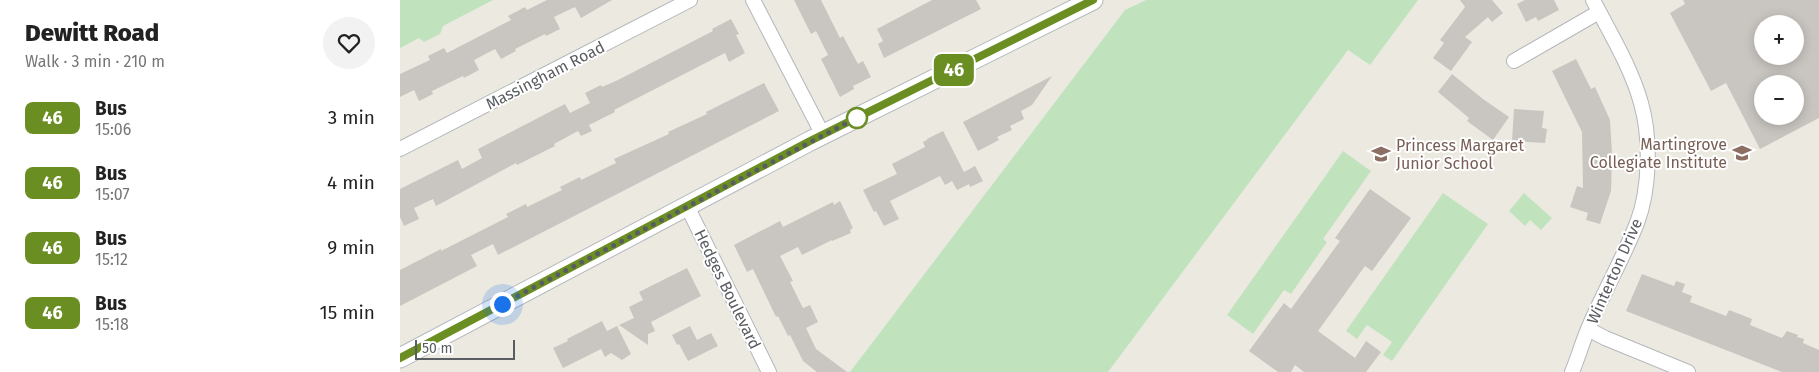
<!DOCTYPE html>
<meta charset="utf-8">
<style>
:root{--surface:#fff;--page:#f2f2f2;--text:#222;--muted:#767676}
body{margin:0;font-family:"Fira Sans",sans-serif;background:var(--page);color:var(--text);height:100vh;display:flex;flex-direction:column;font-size:19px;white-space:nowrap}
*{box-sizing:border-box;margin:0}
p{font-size:16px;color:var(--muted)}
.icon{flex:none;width:28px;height:28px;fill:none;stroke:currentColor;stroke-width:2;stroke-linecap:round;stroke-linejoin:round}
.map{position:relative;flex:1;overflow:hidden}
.panel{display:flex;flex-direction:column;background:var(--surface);width:400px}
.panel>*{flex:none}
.badge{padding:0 10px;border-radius:8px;font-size:18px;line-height:32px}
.fabs{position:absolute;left:1354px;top:15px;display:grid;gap:10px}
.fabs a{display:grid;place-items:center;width:50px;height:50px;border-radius:50%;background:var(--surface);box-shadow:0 2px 12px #0003;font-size:25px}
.scale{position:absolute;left:15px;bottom:12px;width:100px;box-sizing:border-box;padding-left:5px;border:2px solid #595d61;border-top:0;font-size:14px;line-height:18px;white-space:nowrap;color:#595d61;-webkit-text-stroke:4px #fff;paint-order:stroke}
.you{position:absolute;width:25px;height:25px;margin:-12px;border:4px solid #fff;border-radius:50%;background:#1a73e8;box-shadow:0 0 0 8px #1a73e833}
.map>.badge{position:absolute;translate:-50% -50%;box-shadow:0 0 0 2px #fff}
.round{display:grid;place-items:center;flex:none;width:52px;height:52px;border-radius:26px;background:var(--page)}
.overview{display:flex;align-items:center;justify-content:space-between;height:85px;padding:0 25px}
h1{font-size:24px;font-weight:800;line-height:38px}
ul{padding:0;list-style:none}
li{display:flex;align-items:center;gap:15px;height:65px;padding:0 25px}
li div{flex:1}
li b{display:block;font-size:19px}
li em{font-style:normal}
li .badge{min-width:55px;font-weight:700;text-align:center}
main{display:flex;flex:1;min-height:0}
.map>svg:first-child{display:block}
.green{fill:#c0e3be}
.building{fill:#c9c5c0;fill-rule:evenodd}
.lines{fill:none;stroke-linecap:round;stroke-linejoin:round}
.minor-casing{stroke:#b4b7bb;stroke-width:16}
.secondary-casing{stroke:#b5b8bd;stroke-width:21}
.minor{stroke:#fff;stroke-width:14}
.secondary{stroke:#fff;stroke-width:19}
.line-casing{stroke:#fff;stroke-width:11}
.line{stroke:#6b8e23;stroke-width:8}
.walk{stroke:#595d61;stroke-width:5;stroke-dasharray:0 9}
.stop-dot{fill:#fff;stroke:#6b8e23;stroke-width:2.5}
.labels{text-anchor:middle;stroke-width:4;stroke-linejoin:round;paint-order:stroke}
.street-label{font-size:16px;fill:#595d61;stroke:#fff}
.education-label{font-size:16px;fill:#785e54;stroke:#fff;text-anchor:end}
</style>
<main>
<section class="panel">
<div class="overview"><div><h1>Dewitt Road</h1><p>Walk · 3 min · 210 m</p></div><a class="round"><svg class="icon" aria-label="heart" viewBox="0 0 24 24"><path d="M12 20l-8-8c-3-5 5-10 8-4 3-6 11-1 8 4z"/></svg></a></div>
<ul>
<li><span class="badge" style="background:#6b8e23;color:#fff">46</span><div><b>Bus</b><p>15:06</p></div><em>3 min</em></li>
<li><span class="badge" style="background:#6b8e23;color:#fff">46</span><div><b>Bus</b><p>15:07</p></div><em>4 min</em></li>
<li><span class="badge" style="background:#6b8e23;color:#fff">46</span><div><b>Bus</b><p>15:12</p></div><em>9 min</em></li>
<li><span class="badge" style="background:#6b8e23;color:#fff">46</span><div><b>Bus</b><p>15:18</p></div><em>15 min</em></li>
</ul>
</section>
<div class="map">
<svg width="1419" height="372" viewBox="0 0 1419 372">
<rect width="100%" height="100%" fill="#ece9e1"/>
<path class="green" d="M0 0H93L43 26 40 34 24 42 19 38 0 48Z
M746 0H1018L970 65 948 50 708 372H450L725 10Z
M943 151 971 171 923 239 927 242 891 294 884 290 853 334 827 315Z
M1043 193 1088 224 992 361 983 355 992 342 967 325 957 339 946 331Z
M1124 193 1152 218 1141 230 1130 220 1125 226 1109 211Z"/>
<path class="building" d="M147 0H212L181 18 175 7 154 17 160 29 146 36 145 34 115 49 116 51 101 59 95 49 74 60 79 70 64 78 63 76 32 91 33 94 19 101 14 90 0 97V74L30 60 28 56 44 48 47 53 111 20 108 16 125 7 127 10Z
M394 0H421L440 38 443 36 458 64 463 61 471 77 453 86 454 89 440 97 421 59 428 55 416 31 411 34Z
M532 0H576L581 9 484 58 478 44 483 41 477 29Z
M1060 0H1092L1103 13 1092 22 1088 17 1065 37 1072 42 1051 71 1033 58 1044 43 1040 40 1065 7Z
M1125 0H1154L1159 10 1138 21 1136 17 1126 22 1117 4Z
M1283 0H1419V118L1360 149 1326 83 1311 91 1270 13 1285 4ZM1362 24H1395V56H1362ZM1362 84H1395V116H1362Z
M331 19 339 34 336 35 345 53 329 62 325 53 214 110 215 112 189 125 192 131 181 136 178 131 154 144 155 146 117 165 116 163 36 206 33 199 14 208 19 219 4 226 0 217V189L58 160 62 169 82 158 78 149 165 104 170 113 190 103 185 93 201 85 202 87 218 80 313 31 312 29Z
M1176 59 1191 89 1195 87 1210 120 1212 154 1211 191 1200 224 1186 220 1188 213 1170 207 1177 186 1183 188 1182 132 1152 71Z
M1052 74 1083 99 1109 117 1093 140 1067 121 1069 118 1038 92Z
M652 76 632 105 621 111 624 119 610 126 612 130 597 137 599 140 578 151 563 122Z
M364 83 379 111 98 255 93 244 71 255 77 266 0 306V270L41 249V251L108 217 106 214 126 204 127 207 162 190 160 187 180 177 181 180 216 163 214 159 269 134 268 132 307 114 306 112Z
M1114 109 1144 111 1142 128 1147 129 1145 143 1112 141Z
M543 131 564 172 575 166 583 181 570 187 569 184 557 190 552 181 545 185 540 176 490 201 499 219 484 226 476 211 474 212 463 190 497 174 492 164 525 147 523 142 527 140V139Z
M970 189 1011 218 972 271 965 266 918 331 955 358 966 341 981 352 966 372H904L895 365 891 372H878L849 351 884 303 891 309 940 241 935 238Z
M440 201 453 228 450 230 451 233 432 241V240L402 255 398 247 380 256 393 281 390 282 403 308 410 305 418 322 406 328 416 349 447 372H417L403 361 390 335 388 336 378 316 376 317 353 269 347 272 334 245 380 221 383 227 433 202 434 205Z
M287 268 301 296 251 322 255 331 248 334V345L219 325 234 318 229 307 243 300 239 292Z
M1242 274 1274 286 1276 281 1285 284 1282 292 1292 296 1290 302 1326 316 1329 310 1352 319 1350 325 1382 338 1387 331 1398 335 1397 337 1404 339 1403 343 1419 350V372H1382L1226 311Z
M202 321 207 331 217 326 231 354 222 360 211 353 205 357 201 349 163 368 153 348 168 341 167 339Z
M290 326 297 340 311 333 318 346 288 361 279 344 277 345 272 335Z"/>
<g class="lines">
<g class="minor-casing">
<path id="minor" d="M353 0 423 135
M1114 61 1199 12
M0 149 290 0
M287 206 369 372
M1188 329 1205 338 1288 372
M1172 372C1178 358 1182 343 1188 329 1203 293 1223 259 1237 223 1250 189 1251 138 1241 103 1231 67 1210 33 1193 0"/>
</g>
<g class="secondary-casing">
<path id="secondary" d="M0 358 410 141 693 0"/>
</g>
<use href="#minor" class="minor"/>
<use href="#secondary" class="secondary"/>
</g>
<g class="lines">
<g class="line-casing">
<path id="line" d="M0 358 410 141 693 0"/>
</g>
<use href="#line" class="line"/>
<path class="walk" d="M102 304 460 116 457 118"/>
</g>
<defs>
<g id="school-bare" transform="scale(1.5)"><path d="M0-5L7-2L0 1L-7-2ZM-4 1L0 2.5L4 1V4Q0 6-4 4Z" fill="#8d6e63" stroke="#fff" stroke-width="2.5" paint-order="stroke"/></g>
</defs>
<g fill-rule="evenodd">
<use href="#school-bare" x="1342" y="153"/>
<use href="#school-bare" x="981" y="154"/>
</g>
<circle class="stop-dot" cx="457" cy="118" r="10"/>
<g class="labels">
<g class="street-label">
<text transform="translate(145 75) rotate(-27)" y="6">Massingham Road</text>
<text transform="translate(1214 271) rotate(-66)" y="6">Winterton Drive</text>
<text transform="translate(328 289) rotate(64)" y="6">Hedges Boulevard</text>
</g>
<g class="education-label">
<text x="1327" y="150">Martingrove<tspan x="1327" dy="18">Collegiate Institute</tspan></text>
<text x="996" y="151" text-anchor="start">Princess Margaret<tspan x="996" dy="18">Junior School</tspan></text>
</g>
</g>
</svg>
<div class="fabs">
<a>+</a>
<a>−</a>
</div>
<div class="scale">50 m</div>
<div class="you" style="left:102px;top:304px"></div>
<b class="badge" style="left:554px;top:70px;background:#6b8e23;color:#fff">46</b>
</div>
</main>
